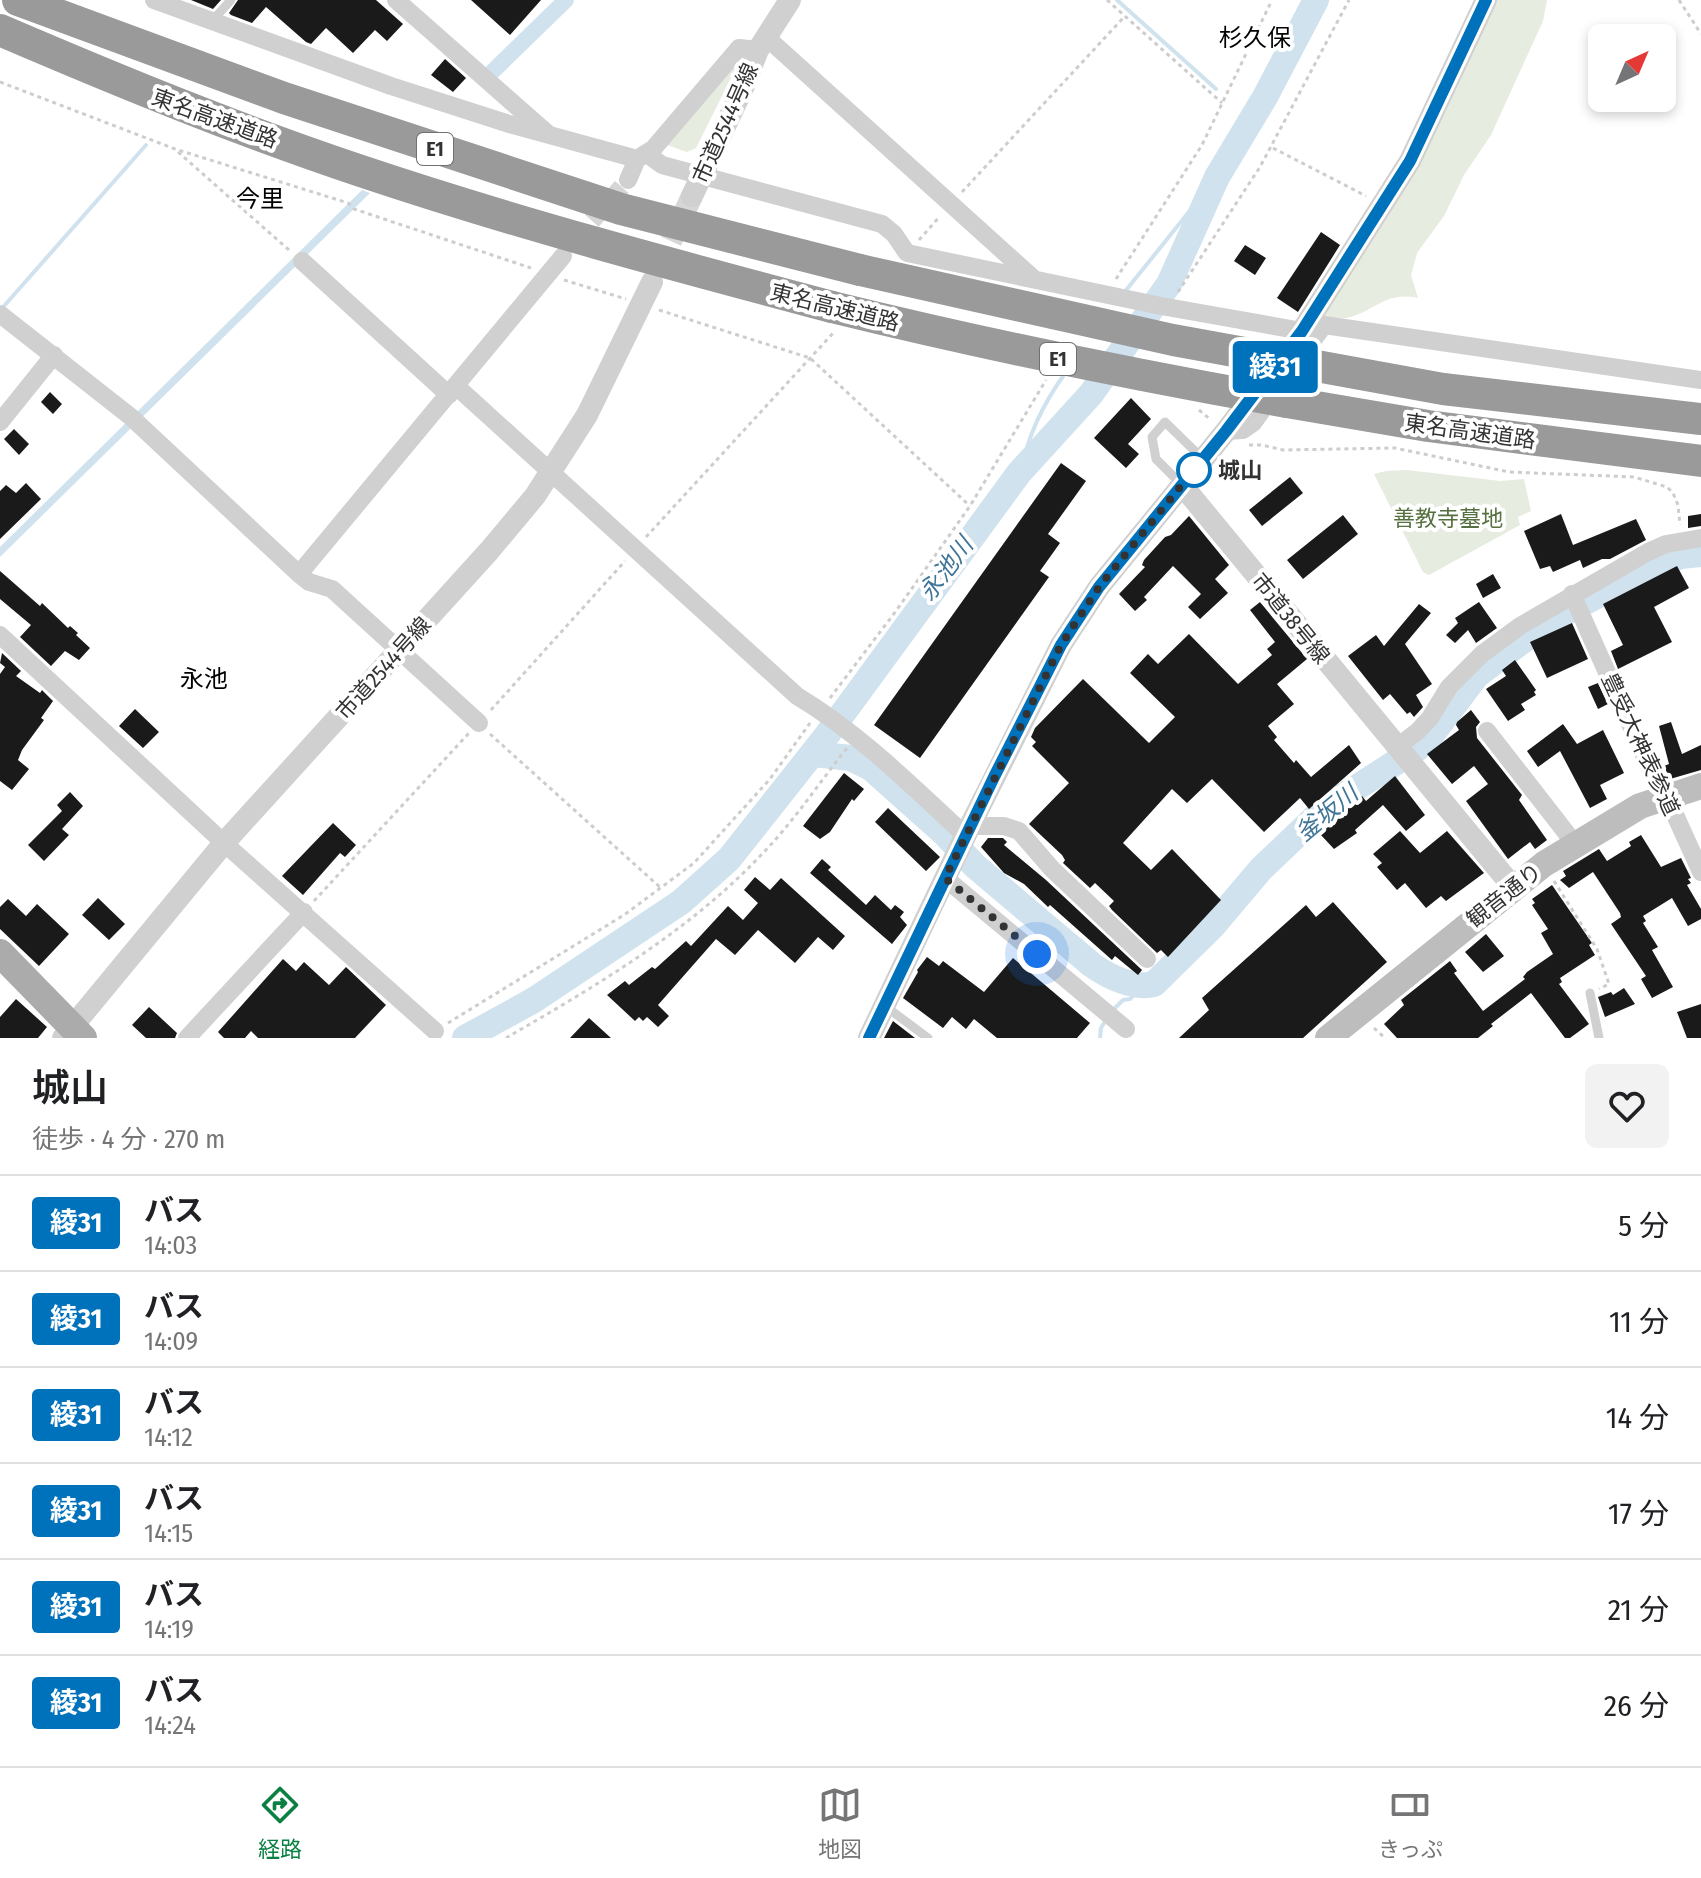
<!DOCTYPE html>
<html lang="ja">
<meta charset="utf-8">
<style>
:root{--surface:#fff;--page:#f2f2f2;--text:#202124;--muted:#757577;--line:#e0e0e0;--accent:#0b8043}
body{margin:0;font-family:"Fira Sans Condensed","Noto Sans JP",sans-serif;background:var(--page);color:var(--text);height:100vh;display:flex;flex-direction:column;font-size:30px;white-space:nowrap}
*{box-sizing:border-box;margin:0}
p{font-size:26px;color:var(--muted)}
.icon{flex:none;width:44px;height:44px;fill:none;stroke:currentColor;stroke-width:2;stroke-linecap:round;stroke-linejoin:round}
.map{position:relative;height:1038px;overflow:hidden}
.sheet{display:flex;flex-direction:column;background:var(--surface);flex:1}
.sheet>*{flex:none}
.badge{padding:0 16px;border-radius:6px;font-size:28px;line-height:52px}
.needle{width:52px;rotate:44deg}
.tools{position:absolute;left:1588px;top:24px;display:grid;gap:16px}
.tools a{display:grid;place-items:center;width:88px;height:88px;border-radius:12px;background:var(--surface);box-shadow:0 4px 12px #0003;font-size:40px}
.you{position:absolute;width:40px;height:40px;margin:-20px;border:6px solid #fff;border-radius:50%;background:#1a73e8;box-shadow:0 0 0 12px #1a73e833}
.map>.badge{position:absolute;translate:-50% -50%;box-shadow:0 0 0 4px #fff}
.round{display:grid;place-items:center;flex:none;width:84px;height:84px;border-radius:12px;background:var(--page)}
.headline{display:flex;align-items:center;justify-content:space-between;height:136px;padding:0 32px}
h1{font-size:38px;font-weight:600;line-height:60px}
ul{padding:0;list-style:none}
li{display:flex;align-items:center;gap:24px;height:96px;padding:0 32px;border-top:2px solid var(--line)}
li div{flex:1}
li b{display:block;font-size:30px}
li em{font-style:normal}
li .badge{min-width:88px;font-weight:700;text-align:center}
.dock{display:flex;justify-content:space-around;align-items:center;height:112px;border-top:2px solid var(--line);background:var(--surface);font-size:22px;color:var(--muted)}
.dock a{display:grid;justify-items:center;gap:4px}
.dock .active{color:var(--accent)}
.map>svg:first-child{display:block}
.green{fill:#e6ecdf}
.water{fill:#cfe2ee}
.lines{fill:none;stroke-linecap:round;stroke-linejoin:round}
.stream{stroke:#cfe2ee;stroke-width:4}
.canal{stroke:#cfe2ee;stroke-width:16}
.river{stroke:#cfe2ee;stroke-width:26}
.building{fill:#1a1a1a}
.minor-tunnel{stroke:#d6d6d6;stroke-width:18;stroke-dasharray:18 9;stroke-linecap:butt}
.tertiary-tunnel{stroke:#d6d6d6;stroke-width:22;stroke-dasharray:22 11;stroke-linecap:butt}
.path{stroke:#cdcdcd;stroke-width:3;stroke-dasharray:4 4;stroke-linecap:butt}
.service{stroke:#d0d0d0;stroke-width:9}
.minor{stroke:#d0d0d0;stroke-width:18}
.tertiary{stroke:#d0d0d0;stroke-width:22}
.secondary{stroke:#bdbdbd;stroke-width:26}
.primary{stroke:#ababab;stroke-width:28}
.motorway{stroke:#9a9a9a;stroke-width:32}
.motorway-bridge{stroke:#9a9a9a;stroke-width:32}
.line-casing{stroke:#fff;stroke-width:18}
.line{stroke:#0072bc;stroke-width:12}
.walk{stroke:#333;stroke-width:8;stroke-dasharray:0 14.4}
.stop-dot{fill:#fff;stroke:#0072bc;stroke-width:4}
.labels{text-anchor:middle;stroke-width:8;stroke-linejoin:round;paint-order:stroke}
.shield{fill:#fff;stroke:#707070;stroke-width:2}
.shield-label{font-size:20px;font-weight:bold;fill:#333}
.street-label{font-size:22px;fill:#333;stroke:#fff}
.stop-label{font-size:22px;font-weight:bold;fill:#333;stroke:#fff;text-anchor:start}
.park-label{font-size:22px;fill:#56703f;stroke:#fff}
.neighbourhood-label{font-size:24px;fill:#000;stroke:#fff}
.water-label{font-size:24px;font-style:italic;fill:#3f7597;stroke:#fff}
</style>
<div class="map">
<svg width="1701" height="1038" viewBox="0 0 1701 1038">
<rect width="100%" height="100%" fill="#fff"/>
<path class="green" d="M1487 0H1547L1543 21 1491 135 1464 175 1444 216 1417 253 1411 275 1418 298C1376 289 1368 326 1323 318Z
M740 60 696 148 687 152 664 144Z
M1407 470 1500 481 1524 479 1531 511 1518 517 1520 525 1429 575 1423 572 1374 474 1386 471Z"/>
<path class="water" d="M362 190 370 193 0 557V547Z"/>
<g class="lines">
<path class="stream" d="M1117 0 1216 89
M1123 294 1217 177
M4 306 146 145
M1022 469C1028 433 1045 401 1066 372
M1112 1011 1123 1000 1130 999 1142 987
M1100 1038 1101 1028 1107 1018"/>
<path class="canal" d="M493 71 566 0"/>
<path class="river" d="M813 754 851 758 871 768 945 834 975 866 1092 965C1109 977 1134 989 1154 984L1212 927 1261 869 1325 808 1418 748 1430 737 1477 675 1533 633 1568 611 1662 562 1681 556 1701 554
M465 1038 534 1000 681 902 729 859 827 735 1019 473 1091 394 1169 284 1217 177 1265 97 1316 0"/>
</g>
<path class="building" d="M191 0H221L213 9Z
M238 0H376L403 24 387 41 375 30 353 53 326 28 311 44 306 42 266 7 252 23 231 15 229 13Z
M471 0H541L510 35Z
M445 59 466 78 453 92 431 75Z
M1321 232 1340 245 1298 312 1277 298Z
M1245 245 1266 258 1255 275 1234 261Z
M50 392 62 404 53 414 41 402Z
M1131 398 1151 419 1128 444 1139 454 1126 468 1094 438Z
M14 429 29 444 19 455 4 439Z
M1061 463 1086 481 1048 534 1060 543 1040 571 1049 577 920 758 874 725Z
M1290 477 1303 493 1262 526 1249 510Z
M26 483 41 499 0 539V491L6 485 16 493Z
M1561 514 1573 545 1636 519 1646 540 1610 559H1602L1583 568 1580 560 1553 572 1550 566 1540 569 1524 531Z
M1701 514V526L1688 528V516Z
M1343 515 1358 534 1303 579 1287 560Z
M1189 516 1229 565 1215 579 1228 593 1200 619 1188 607 1201 594 1173 566 1144 597 1147 600 1135 611 1119 594 1145 567 1142 565 1144 560 1165 537 1171 535Z
M1677 566 1689 588 1654 607 1672 642 1618 669 1611 651 1623 645 1603 604Z
M0 571 40 606 42 603 68 628 70 626 78 633 76 635 90 648 79 660 65 651 51 666 20 637 31 625 0 599Z
M1493 574 1501 588 1483 598 1476 584Z
M1260 602 1307 659 1277 684 1294 704 1268 726 1277 737 1274 740 1294 763 1296 760 1311 777 1349 745 1361 763 1309 809 1300 798 1264 832 1212 779 1187 803 1172 789 1123 843 1151 870 1172 849 1221 900 1168 957 1161 950 1157 953 1112 910 1109 906 1114 901 1095 883 1090 888 1063 863 1065 860 1062 855 1029 824 1069 783 1032 746 1036 742 1031 737 1035 728 1083 679 1149 743 1175 717 1130 673 1148 654 1158 664 1189 634 1238 684 1272 655 1267 649 1275 642 1250 610Z
M1479 602 1497 628 1476 643 1468 630 1455 643 1446 635 1458 623 1455 618Z
M1419 604 1431 613 1405 644 1432 684 1416 695 1423 707 1414 717 1410 712 1407 714 1390 694 1383 700 1348 656 1376 635 1384 646Z
M1572 623 1588 659 1547 678 1530 642Z
M2 653 21 671 16 676 40 693 42 690 53 701 41 718 44 720 22 750 18 760 29 769 12 790 0 781V674L5 667 0 663Z
M1515 660 1536 690 1534 692 1536 695 1521 704 1525 710 1508 721 1486 689 1506 676 1502 670Z
M1598 683 1608 704 1598 709 1588 687Z
M135 709 159 732 143 748 119 726Z
M1471 710 1480 722 1476 727 1477 738 1522 795 1519 800 1547 840 1535 849 1530 842 1508 859 1466 801 1488 784 1474 766 1452 784 1427 754 1459 730 1456 725 1457 722Z
M1671 722 1682 754 1701 745V770L1670 779 1664 766 1669 764 1659 726Z
M1563 724 1577 744 1603 730 1624 773 1600 785 1607 799 1590 808 1560 751 1538 767 1527 751Z
M844 773 864 789 854 801 852 799 830 832 820 839 803 826Z
M1395 776 1425 815 1406 831 1383 805 1355 830 1357 833 1334 849 1320 834 1362 796 1366 801Z
M70 792 83 806 62 829 69 835 44 861 28 845 62 811 57 805Z
M888 808 940 857 926 871 875 822Z
M333 823 356 845 345 857 340 853 303 895 282 876Z
M1400 831 1420 853 1447 831 1484 873 1446 901 1441 896 1426 908 1405 883 1397 890 1377 867 1382 863 1373 854Z
M1641 835 1661 867 1681 858 1691 878 1688 879 1691 883 1687 885 1701 909V919L1688 926 1672 898 1643 916 1646 921 1643 923 1658 947 1652 950 1673 987 1652 998 1641 979 1646 976 1611 924 1621 917 1620 913 1593 872 1569 888 1560 880 1566 876 1563 871 1599 849 1607 861 1631 846 1629 842Z
M988 838H1003L1007 842 1004 845 1046 880 1142 970 1138 975 1115 956 1112 960 1050 905 1048 907 1024 884 1004 873 981 847Z
M822 859 831 867 828 870 866 905 875 895 891 910 895 905 904 912 900 917 907 925 892 944 810 873Z
M755 877 770 890 781 878 845 936 833 950 818 937 795 963 758 930 735 955 716 939 658 1005 669 1016 658 1027 647 1017 643 1021 639 1017 635 1021 607 995 625 981 629 985 652 967 655 969 686 941 691 946 728 906 743 920 758 903 744 890Z
M1552 885 1592 943 1589 945 1595 955 1560 978 1562 982 1559 984 1589 1024 1570 1038H1565L1531 993 1491 1024 1493 1026 1478 1038H1397L1384 1024 1404 1005 1401 1000 1450 961 1457 971 1454 973 1483 1011 1525 979 1523 977 1527 972 1553 954 1541 933 1548 929 1532 905 1535 903 1532 899Z
M98 898 125 924 109 940 82 915Z
M8 899 26 916 37 904 69 934 39 966 0 929V907Z
M1333 902 1387 962 1303 1038H1179L1209 1010 1202 998 1306 905 1316 917Z
M1486 934 1504 956 1483 972 1465 952Z
M927 957 939 966 943 961 984 992 1013 958 1090 1023 1077 1038H997L974 1019 966 1029 952 1017 943 1028 903 998 918 972 917 970Z
M283 959 296 971 304 962 329 985 346 967 386 1005 355 1038H258L251 1031 245 1038H224L218 1032Z
M1624 988 1635 1004 1605 1017 1598 997 1611 992 1613 995Z
M16 999 47 1027 38 1038H0V1017Z
M1701 1004V1038H1687L1677 1012Z
M149 1007 177 1033 175 1038H146L132 1025Z
M589 1018 611 1038H570Z
M893 1021 915 1038H884Z"/>
<g class="lines">
<path class="minor-tunnel" d="M574 241 628 180"/>
<path class="tertiary-tunnel" d="M657 271 692 196"/>
<path class="path" d="M1107 0 1222 103
M1679 0 1701 34
M0 82 175 149 348 203 354 209 531 268
M1273 148 1366 196
M178 152 289 250
M962 192 1125 16
M919 240 940 216
M1116 279 1202 145 1272 0
M564 280 626 299
M1178 292 1260 167 1349 0
M659 310 810 358 970 506
M1199 410 1211 420
M1249 445H1262L1283 450 1395 448 1509 472 1634 477 1667 487 1673 493 1678 505 1680 525
M646 537 835 331
M830 698 896 611 970 506 1046 380
M491 710 625 561
M490 734 662 889
M1554 881 1597 949 1609 984 1599 989
M314 901 469 733
M448 1023 624 915 694 863 770 779 810 723
M1374 1028 1385 1038
M506 1038C596 986 691 930 763 853 794 821 819 783 847 748"/>
<path class="service" d="M212 21 231 0
M1182 485 1156 459 1152 437 1165 422 1203 459
M1590 993 1599 1038
M885 1006 928 1038"/>
<path class="minor" d="M154 0 391 86 509 124 637 159
M396 0 547 133
M766 37 1034 279
M647 154 662 165 882 224 894 234 907 253 1161 306 1302 331
M628 180 637 159 653 149 739 48 758 50
M302 261 449 395
M0 314 131 417 299 574 309 582 332 589 479 723
M456 386 797 696C859 733 913 787 966 836
M0 422 54 355
M1226 431 1243 430 1253 423 1324 325 1701 380
M299 574 563 256
M1572 594 1660 791 1666 795 1701 872
M0 635 224 843 435 1031
M1487 731 1575 844
M1396 748 1418 731 1430 718 1449 687 1482 654 1520 626 1648 552 1666 544 1701 538
M970 826H1004L1019 831 1052 869 1147 959
M945 878 1126 1029
M187 1038 304 912"/>
<path class="tertiary" d="M692 196 743 88 758 50 790 0
M1182 485 1513 887
M63 1038 224 843 489 551 535 496 587 415 652 282
M869 1038 970 826 1061 645 1099 587 1226 431 1302 331 1410 161 1486 0"/>
<path class="secondary" d="M1328 1038 1544 864 1640 806 1701 786"/>
<path class="primary" d="M0 953 83 1038"/>
<path class="motorway" d="M18 0 284 98 621 209 860 270
M0 30C119 81 238 130 361 171 516 223 674 265 832 307
M1311 365 1443 389 1701 419
M1287 402 1428 426 1701 461"/>
<path class="motorway-bridge" d="M860 270 1173 340 1311 365
M832 307C983 344 1134 375 1287 402"/>
</g>
<g class="lines">
<g class="line-casing">
<path id="line" d="M869 1038 994 777 1061 645 1099 587 1226 431 1302 331 1410 161 1486 0"/>
</g>
<use href="#line" class="line"/>
<path class="walk" d="M1037 954 945 878 1061 645 1099 587 1194 470"/>
</g>
<circle class="stop-dot" cx="1194" cy="470" r="16"/>
<g class="labels">
<g class="shield">
<rect x="417" y="133" width="36" height="32" rx="6"/>
<rect x="1040" y="343" width="36" height="32" rx="6"/>
</g>
<g class="shield-label">
<text x="435" y="156">E1</text>
<text x="1058" y="366">E1</text>
</g>
<g class="street-label">
<text transform="translate(215 118) rotate(20)" y="8">東名高速道路</text>
<text transform="translate(725 123) rotate(-66)" y="8">市道2544号線</text>
<text transform="translate(835 307) rotate(14)" y="8">東名高速道路</text>
<text transform="translate(1470 431) rotate(8)" y="8">東名高速道路</text>
<text transform="translate(1291 618) rotate(51)" y="8">市道38号線</text>
<text transform="translate(383 668) rotate(-48)" y="8">市道2544号線</text>
<text transform="translate(1641 744) rotate(65)" y="8">豊受大神表参道</text>
<text transform="translate(1504 895) rotate(-38)" y="8">観音通り</text>
</g>
<g class="stop-label">
<text x="1218" y="478">城山</text>
</g>
<g class="park-label">
<text x="1448" y="526">善教寺墓地</text>
</g>
<g class="neighbourhood-label">
<text x="1255" y="46">杉久保</text>
<text x="260" y="207">今里</text>
<text x="204" y="687">永池</text>
</g>
<g class="water-label">
<text transform="translate(946 569) rotate(-53)" y="8">永池川</text>
<text transform="translate(1327 813) rotate(-40)" y="8">釜坂川</text>
</g>
</g>
</svg>
<div class="tools">
<a><svg class="needle" viewBox="-14 -14 28 28"><path d="M0-13l5 13h-10z" fill="#e53935"/><path d="M0 13l5-13h-10z" fill="#757577"/></svg></a>
</div>
<div class="you" style="left:1037px;top:954px"></div>
<b class="badge" style="left:1275px;top:367px;background:#0072bc;color:#fff">綾31</b>
</div>
<section class="sheet">
<div class="headline"><div><h1>城山</h1><p>徒歩 · 4 分 · 270 m</p></div><a class="round"><svg class="icon" aria-label="heart" viewBox="0 0 24 24"><path d="M12 20l-8-8c-3-5 5-10 8-4 3-6 11-1 8 4z"/></svg></a></div>
<ul>
<li><span class="badge" style="background:#0072bc;color:#fff">綾31</span><div><b>バス</b><p>14:03</p></div><em>5 分</em></li>
<li><span class="badge" style="background:#0072bc;color:#fff">綾31</span><div><b>バス</b><p>14:09</p></div><em>11 分</em></li>
<li><span class="badge" style="background:#0072bc;color:#fff">綾31</span><div><b>バス</b><p>14:12</p></div><em>14 分</em></li>
<li><span class="badge" style="background:#0072bc;color:#fff">綾31</span><div><b>バス</b><p>14:15</p></div><em>17 分</em></li>
<li><span class="badge" style="background:#0072bc;color:#fff">綾31</span><div><b>バス</b><p>14:19</p></div><em>21 分</em></li>
<li><span class="badge" style="background:#0072bc;color:#fff">綾31</span><div><b>バス</b><p>14:24</p></div><em>26 分</em></li>
</ul>
</section>
<nav class="dock">
<a class="active"><svg class="icon" aria-label="directions" viewBox="0 0 24 24"><path d="M12 3l9 9-9 9-9-9zM9 14v-3h6M13 9l2 2-2 2"/></svg>経路</a>
<a><svg class="icon" aria-label="map" viewBox="0 0 24 24"><path d="M3 6l6-2 6 2 6-2v14l-6 2-6-2-6 2zM9 4v14M15 6v14"/></svg>地図</a>
<a><svg class="icon" aria-label="tickets" viewBox="0 0 24 24"><path d="M3 7h18v10H3zM15 7v10"/></svg>きっぷ</a>
</nav>
